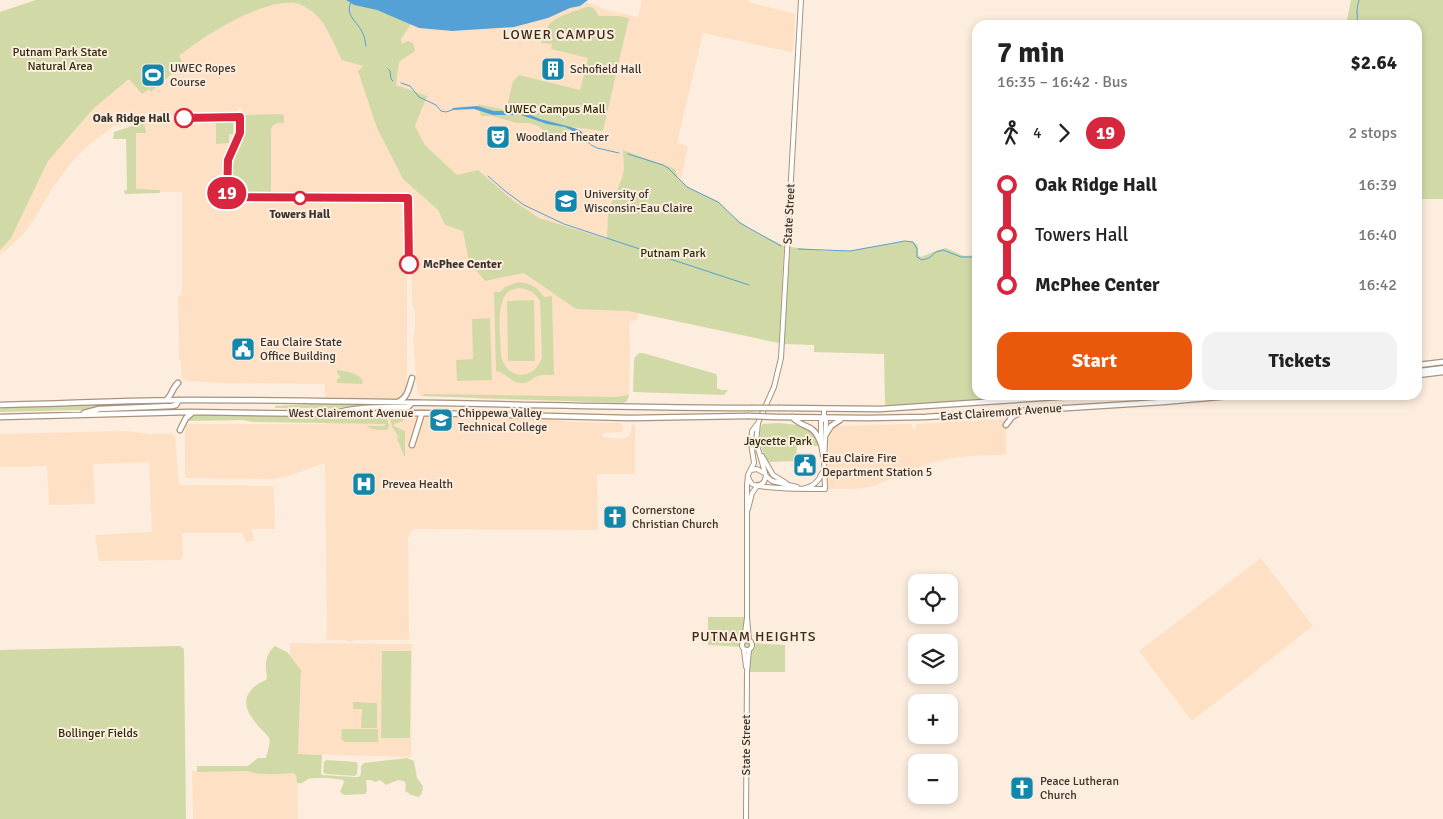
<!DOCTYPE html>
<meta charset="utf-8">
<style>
:root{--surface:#fff;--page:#f2f2f2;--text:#222;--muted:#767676;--accent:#ea580c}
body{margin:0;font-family:Signika,sans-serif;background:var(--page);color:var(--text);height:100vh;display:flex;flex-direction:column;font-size:19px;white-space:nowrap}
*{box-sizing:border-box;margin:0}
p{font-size:16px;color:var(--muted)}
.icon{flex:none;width:28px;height:28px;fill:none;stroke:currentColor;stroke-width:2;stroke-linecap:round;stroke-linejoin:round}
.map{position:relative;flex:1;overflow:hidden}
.sheet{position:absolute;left:972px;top:20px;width:450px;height:380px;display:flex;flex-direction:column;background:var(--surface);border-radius:15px;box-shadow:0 2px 8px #0003}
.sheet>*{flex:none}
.badge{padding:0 10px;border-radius:16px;font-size:18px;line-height:32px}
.tools{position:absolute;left:908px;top:574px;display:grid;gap:10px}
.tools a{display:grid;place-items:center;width:50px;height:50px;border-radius:10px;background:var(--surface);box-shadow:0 2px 8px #0003;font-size:25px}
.map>.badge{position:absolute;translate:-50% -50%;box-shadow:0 0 0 2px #fff}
.legs{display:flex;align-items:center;gap:8px;height:55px;padding:0 25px;font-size:16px}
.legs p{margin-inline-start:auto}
.summary{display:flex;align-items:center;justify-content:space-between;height:85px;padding:0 25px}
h1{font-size:28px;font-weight:700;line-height:38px}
.button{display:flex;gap:10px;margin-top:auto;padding:10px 25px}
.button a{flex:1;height:58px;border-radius:15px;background:var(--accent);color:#fff;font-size:20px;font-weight:700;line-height:58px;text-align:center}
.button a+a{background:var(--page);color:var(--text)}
ul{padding:0 25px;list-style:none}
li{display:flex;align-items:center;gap:18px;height:50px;font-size:19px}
li i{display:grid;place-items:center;width:8px;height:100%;margin:0 6px;background:currentColor}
li i::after{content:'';width:12px;height:12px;margin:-6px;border:4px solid;border-radius:50%;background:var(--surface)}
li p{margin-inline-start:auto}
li:first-child i{background:linear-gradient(#0000 50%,currentColor 0)}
li:last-child i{background:linear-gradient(currentColor 50%,#0000 0)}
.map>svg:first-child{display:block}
.built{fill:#fee1c4}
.green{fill:#d1daa7;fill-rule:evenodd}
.water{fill:#55a0d4}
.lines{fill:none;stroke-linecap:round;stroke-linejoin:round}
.stream{stroke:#55a0d4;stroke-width:1}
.secondary-casing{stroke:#a9937d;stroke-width:6}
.primary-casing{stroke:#a9937d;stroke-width:7}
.secondary{stroke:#fff;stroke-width:4}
.primary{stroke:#fff;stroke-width:4.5}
.primary-bridge-casing{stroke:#a9937d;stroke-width:7;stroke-linecap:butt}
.primary-bridge{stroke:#fff;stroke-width:4.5}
.line-1-casing{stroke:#fff;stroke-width:11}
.line-1{stroke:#d7263d;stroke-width:8}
.stop-1-dot{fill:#fff;stroke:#d7263d;stroke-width:2.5}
.labels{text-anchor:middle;stroke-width:4;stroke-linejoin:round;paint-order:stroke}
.park-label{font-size:12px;fill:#292d09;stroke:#fceddf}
.poi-label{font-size:12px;fill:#3c332a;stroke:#fceddf;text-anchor:start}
.stop-label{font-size:12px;font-weight:bold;fill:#3c332a;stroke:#fceddf;text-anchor:end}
.street-label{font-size:12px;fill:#3c332a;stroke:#fceddf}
.neighbourhood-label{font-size:14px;letter-spacing:1px;fill:#3c2a18;stroke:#fceddf}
</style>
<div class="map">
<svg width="1443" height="819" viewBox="0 0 1443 819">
<rect width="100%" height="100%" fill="#fceddf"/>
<path class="built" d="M36 0H346L354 5 377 10 419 28 452 31H464L548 18 570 8 580 6 586 2 600 6V8L638 17 642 0H749V2L795 14 793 51 791 52 703 33 677 143 688 146 681 179 692 189 719 201 732 214 749 228 784 246 779 343 638 313V320L631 321 629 324 630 345 629 397 625 402 482 399 463 397 420 396 417 390 413 339 415 331V311L412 305 411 205 412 202V198L408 195 232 194 230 191V164L234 150 242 135V108H238V113L234 115 208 114 205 116 202 114H178L175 115 170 116 167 114H149L147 113 144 114 141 117 113 127 92 142 75 158 53 187 35 218 25 232 11 246 0 255V12Z
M174 119H234L238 120 237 134 228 151 226 160 224 199 342 200 382 199 404 200 406 203 407 273V370L406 387 405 394 401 399 400 416 553 419 573 422 619 423 622 424 623 426 622 432 603 433V437L618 439 627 438 630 435 632 426 635 421V474H597L598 530 416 529 412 530 408 538 409 640H354L349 642 345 640H327L325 463 285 477 274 479 187 478 185 477V424H325V384L226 383 187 381 182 378 181 364 179 358 178 296 182 295V192H129V126L144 122H152L155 121 158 122H170Z
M1006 419V455H980L953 458 927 464 871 487 853 489H825L826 434 831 426 911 424 914 430 917 424Z
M127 431 149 434H172L175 436 179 485 272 486 274 489 275 529H251L255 540 246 543 242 533H182L183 556 181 560 99 561 95 535 152 532 149 462 93 464 95 504 49 505 47 466 0 467V434Z
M1261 558 1313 626 1192 721 1139 651Z
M290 643 412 644 411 757 298 754 301 670 290 657Z
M297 769 298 819H193L192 771Z"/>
<path class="green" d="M36 0H346L354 5 377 10 411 24 401 39 402 44 408 41 413 43 415 51 403 59 399 62 396 85 427 96 415 126 425 145 457 175 478 170 515 202 539 218 607 239 608 211 622 178 624 169 623 150 675 169 678 179 687 187 718 202 734 218 750 229 784 246 779 343 628 311 576 309 524 273 485 281 469 262 463 231 445 225 438 210 403 179 377 128 358 71 363 66 342 60C337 50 327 27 320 19 315 13 303 4 295 3 260 0 205 35 179 56L182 61 176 70 151 92 149 89 142 94 129 79 93 109 48 161 11 238 0 250V12Z
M1351 0H1443V199H1418V25H1346Z
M586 7C593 6 596 10 599 16H618L629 18 603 131 572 127 561 138 548 134 538 126 529 123H517L491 116H481L478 104 506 110 513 81 519 75 580 90 588 58 551 49 552 44 541 43C547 16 563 16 586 7Z
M243 115 282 114 284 116V123C278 123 272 123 271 130V192L231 191V165L232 156 242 135Z
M216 121H233V134H229V143L216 144Z
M144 122 146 133H136V189L160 190V193L125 194 124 191 127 190 126 139H113L114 132Z
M905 241 913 242 918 245V255L921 257 938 250 946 248 964 256 977 255 978 395H1001L992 402 885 405 884 354 814 352V345L784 344 790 247 825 251H850Z
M518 282C530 283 537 286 544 297L552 296 554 375C549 375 542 374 538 376 531 379 528 384 520 383 510 382 505 372 496 371L494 292H500L505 287ZM519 288C529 289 534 292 540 301L542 357C534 382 506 380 501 355 501 340 495 303 508 292 510 290 515 289 519 288Z
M534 300 535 361H508L507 301Z
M490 318 492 380 457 381 456 360 473 359 472 319Z
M639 353H643L716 374 717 376V388L721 390H728L724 395 633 392 634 361 635 357Z
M337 370C346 371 360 373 363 382L362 384 337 383V380L340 377 337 373Z
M426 394 616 397 629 395 627 401 623 403 422 396 423 395Z
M311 404H374V405L335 408H275V406Z
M117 405 118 407 79 410 0 412V409L10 407Z
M197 414 387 417 389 426 387 430C380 430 372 430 366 426H384L386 424 253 422 243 420 189 421 191 416Z
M390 417H402L404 421 394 424V426L405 431V456H404L396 436 400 439 392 427Z
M778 423C797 425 814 424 818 446H797L796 461 769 462C761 451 756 438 762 424Z
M708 617H747L749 640 751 643 785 645V672H747L744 650 742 647 708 645Z
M180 646 184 649 186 819H0V650Z
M275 646 287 652 301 670 298 754 322 755 321 773 322 775 355 777H359L361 774V766L364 763 407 758 414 761 417 778 423 786 422 793 419 797 411 795 405 791 406 784 404 781 398 780 386 785 380 780 375 782 371 780H366L367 791 365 794 344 795 340 792 344 782 343 780C336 778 315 777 308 779 303 782 303 784 297 783L296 775 293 773C282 774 256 776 248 771L197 772V766H248L258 758H266C267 752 271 744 269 738 266 733 259 728 256 723 240 705 244 689 266 680 268 675 266 674 266 668 265 660 269 650 275 646Z
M382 651H411L410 738H381Z
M353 702 377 703V728H361L362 709H353Z
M342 729H378V742H345L341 739Z
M326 760 356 762 358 764 357 774 355 776 326 774 323 772 324 762Z"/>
<path class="water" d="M346 0H588L580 6 570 8 548 18 514 27 452 31 419 28 377 10 354 5Z
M477 106 494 111H521L540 119 574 128 581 131 591 145 571 130 565 127 547 124 521 115H493L474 109 451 110 453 108Z"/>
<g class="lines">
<path class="stream" d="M352 0C343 16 358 21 363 34 365 37 365 42 366 46
M1353 25C1359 20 1357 18 1357 12 1357 8 1358 4 1359 0
M388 69 390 71 391 79 393 81
M401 83 410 86 419 97 436 105 441 111 446 112 452 110
M591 145 597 148 619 153
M628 154 663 165 668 168 687 187 718 202 740 223 781 246
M488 176 505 191 524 205 564 224 749 285
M798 249 850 251 905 241 913 242 917 249V257L922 260 929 258 936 252 943 250 961 257H978"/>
<g class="secondary-casing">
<path id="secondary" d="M1418 371 1443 368
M758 423 756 442 766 476 764 482 760 485
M762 456 773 475 786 483
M823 456 821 444V421L824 418
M751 470 757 469 764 473
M766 476 772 481 797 487
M748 477C749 480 750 482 752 484 761 489 812 489 825 489L824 461 826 421 824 418V409
M806 488C814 486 819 481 822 473
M748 509 752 493 758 485
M742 645a5 5 0 1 1 10 0a5 5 0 1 1-10 0Z
M744 640 747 618
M749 641 747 617V485L748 475 754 463 751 443 752 431 758 423 774 387 781 358 801 0
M744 650 746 667
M746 819 747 672 749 650"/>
</g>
<g class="primary-casing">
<path id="primary" d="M1418 365 1443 362
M1418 375 1443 372
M166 400C172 396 172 388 178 383
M398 402C408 398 409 387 412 378
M0 405C63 404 126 400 189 400 376 400 563 407 751 408
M780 408 880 409 1087 395
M340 412C362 406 385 408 408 407L412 403
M84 413 99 409 172 406 176 405 179 400
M0 417 190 412 334 414 422 413 630 418 747 416
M775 417 867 418 925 417 1163 402 1241 395
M792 417C804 430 813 421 821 444
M1006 425 1012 417 1019 413
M180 430 186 418 192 413
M826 434 831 426 840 420
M412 445 422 413"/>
</g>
<use href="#secondary" class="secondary"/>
<use href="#primary" class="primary"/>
<g class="primary-bridge-casing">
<path id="primary-bridge" d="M751 408H780
M747 416 775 417"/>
</g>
<use href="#primary-bridge" class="primary-bridge"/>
</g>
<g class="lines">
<g class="line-1-casing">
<path id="line-1" d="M184 118 240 117V133L228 160 227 197 408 198 409 264"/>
</g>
<use href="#line-1" class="line-1"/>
</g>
<defs>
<g id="building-square" transform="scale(1.25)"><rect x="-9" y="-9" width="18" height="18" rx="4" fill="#1386ab" stroke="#fceddf"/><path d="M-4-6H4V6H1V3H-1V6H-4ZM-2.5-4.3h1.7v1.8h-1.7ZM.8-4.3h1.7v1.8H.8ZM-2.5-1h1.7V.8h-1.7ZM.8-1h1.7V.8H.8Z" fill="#fff"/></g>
<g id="stadium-square" transform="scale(1.25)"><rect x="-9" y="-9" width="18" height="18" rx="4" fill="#1386ab" stroke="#fceddf"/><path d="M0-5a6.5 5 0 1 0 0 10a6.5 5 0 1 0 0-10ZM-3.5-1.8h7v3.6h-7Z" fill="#fff"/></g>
<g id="theatre-square" transform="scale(1.25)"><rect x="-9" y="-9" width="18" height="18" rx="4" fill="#1386ab" stroke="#fceddf"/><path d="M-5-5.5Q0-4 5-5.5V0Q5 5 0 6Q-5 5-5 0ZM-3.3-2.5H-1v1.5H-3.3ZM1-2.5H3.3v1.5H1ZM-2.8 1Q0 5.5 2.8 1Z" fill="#fff"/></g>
<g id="university-square" transform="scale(1.25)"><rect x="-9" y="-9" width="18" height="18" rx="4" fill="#1386ab" stroke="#fceddf"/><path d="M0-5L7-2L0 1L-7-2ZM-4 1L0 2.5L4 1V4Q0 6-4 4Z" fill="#fff"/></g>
<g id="civic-square" transform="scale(1.25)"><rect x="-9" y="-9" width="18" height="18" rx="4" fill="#1386ab" stroke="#fceddf"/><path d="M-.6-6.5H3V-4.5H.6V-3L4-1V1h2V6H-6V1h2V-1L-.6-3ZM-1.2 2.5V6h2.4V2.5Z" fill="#fff"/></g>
<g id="hospital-square" transform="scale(1.25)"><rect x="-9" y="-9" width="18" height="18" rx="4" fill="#1386ab" stroke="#fceddf"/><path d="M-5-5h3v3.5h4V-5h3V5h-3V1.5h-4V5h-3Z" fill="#fff"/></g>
<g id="church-square" transform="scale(1.25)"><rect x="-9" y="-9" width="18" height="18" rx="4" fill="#1386ab" stroke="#fceddf"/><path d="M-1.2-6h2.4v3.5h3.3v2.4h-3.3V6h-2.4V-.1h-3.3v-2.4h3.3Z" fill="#fff"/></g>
</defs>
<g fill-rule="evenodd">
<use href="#building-square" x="553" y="69"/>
<use href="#stadium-square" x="153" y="75"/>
<use href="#theatre-square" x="498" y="137"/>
<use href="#university-square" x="566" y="201"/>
<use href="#civic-square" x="243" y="349"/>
<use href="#university-square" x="441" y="420"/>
<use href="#civic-square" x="805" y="465"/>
<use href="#hospital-square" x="364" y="484"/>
<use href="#church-square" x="615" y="517"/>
<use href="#church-square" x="1022" y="788"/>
</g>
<g class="stop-1-dot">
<circle cx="184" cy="118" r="9"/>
<circle cx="300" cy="198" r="6"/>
<circle cx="409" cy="264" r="9"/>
</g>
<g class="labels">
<g class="park-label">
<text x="60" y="56">Putnam Park State<tspan x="60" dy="14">Natural Area</tspan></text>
<text x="555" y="113">UWEC Campus Mall</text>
<text x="673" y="257">Putnam Park</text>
<text x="778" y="445">Jaycette Park</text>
<text x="98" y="737">Bollinger Fields</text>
</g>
<g class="poi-label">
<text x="170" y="72">UWEC Ropes<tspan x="170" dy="14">Course</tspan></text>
<text x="570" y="73">Schofield Hall</text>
<text x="516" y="141">Woodland Theater</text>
<text x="584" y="198">University of<tspan x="584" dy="14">Wisconsin-Eau Claire</tspan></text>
<text x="260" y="346">Eau Claire State<tspan x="260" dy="14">Office Building</tspan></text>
<text x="458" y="417">Chippewa Valley<tspan x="458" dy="14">Technical College</tspan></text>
<text x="822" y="462">Eau Claire Fire<tspan x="822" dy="14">Department Station 5</tspan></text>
<text x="382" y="488">Prevea Health</text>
<text x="632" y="514">Cornerstone<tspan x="632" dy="14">Christian Church</tspan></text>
<text x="1040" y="785">Peace Lutheran<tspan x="1040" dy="14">Church</tspan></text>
</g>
<g class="stop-label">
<text x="170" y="122">Oak Ridge Hall</text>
<text x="300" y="218" text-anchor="middle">Towers Hall</text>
<text x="423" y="268" text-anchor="start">McPhee Center</text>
</g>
<g class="street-label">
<text transform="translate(789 214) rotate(-87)" y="4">State Street</text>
<text transform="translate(1001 412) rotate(-4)" y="4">East Clairemont Avenue</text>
<text x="351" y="417">West Clairemont Avenue</text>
<text transform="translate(746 745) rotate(-90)" y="4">State Street</text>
</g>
<g class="neighbourhood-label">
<text x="559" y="39">LOWER CAMPUS</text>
<text x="754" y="641">PUTNAM HEIGHTS</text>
</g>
</g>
</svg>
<div class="tools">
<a><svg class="icon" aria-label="locate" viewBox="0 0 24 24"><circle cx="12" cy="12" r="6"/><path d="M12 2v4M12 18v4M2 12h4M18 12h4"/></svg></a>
<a><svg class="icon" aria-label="layers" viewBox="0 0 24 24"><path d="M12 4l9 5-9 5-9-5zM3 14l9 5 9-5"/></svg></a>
<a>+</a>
<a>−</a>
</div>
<b class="badge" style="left:227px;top:193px;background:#d7263d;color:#fff">19</b>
<section class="sheet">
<div class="summary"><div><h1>7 min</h1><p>16:35 – 16:42 · Bus</p></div><b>$2.64</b></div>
<div class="legs"><svg class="icon" aria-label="walk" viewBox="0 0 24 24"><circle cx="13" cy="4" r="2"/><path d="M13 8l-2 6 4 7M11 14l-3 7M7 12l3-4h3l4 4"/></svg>4<svg class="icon" aria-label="forward" viewBox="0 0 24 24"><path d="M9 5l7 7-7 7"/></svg><b class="badge" style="background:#d7263d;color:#fff">19</b><p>2 stops</p></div>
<ul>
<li><i style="color:#d7263d"></i><b>Oak Ridge Hall</b><p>16:39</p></li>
<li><i style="color:#d7263d"></i><span>Towers Hall</span><p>16:40</p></li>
<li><i style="color:#d7263d"></i><b>McPhee Center</b><p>16:42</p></li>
</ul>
<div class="button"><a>Start</a><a>Tickets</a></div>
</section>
</div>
